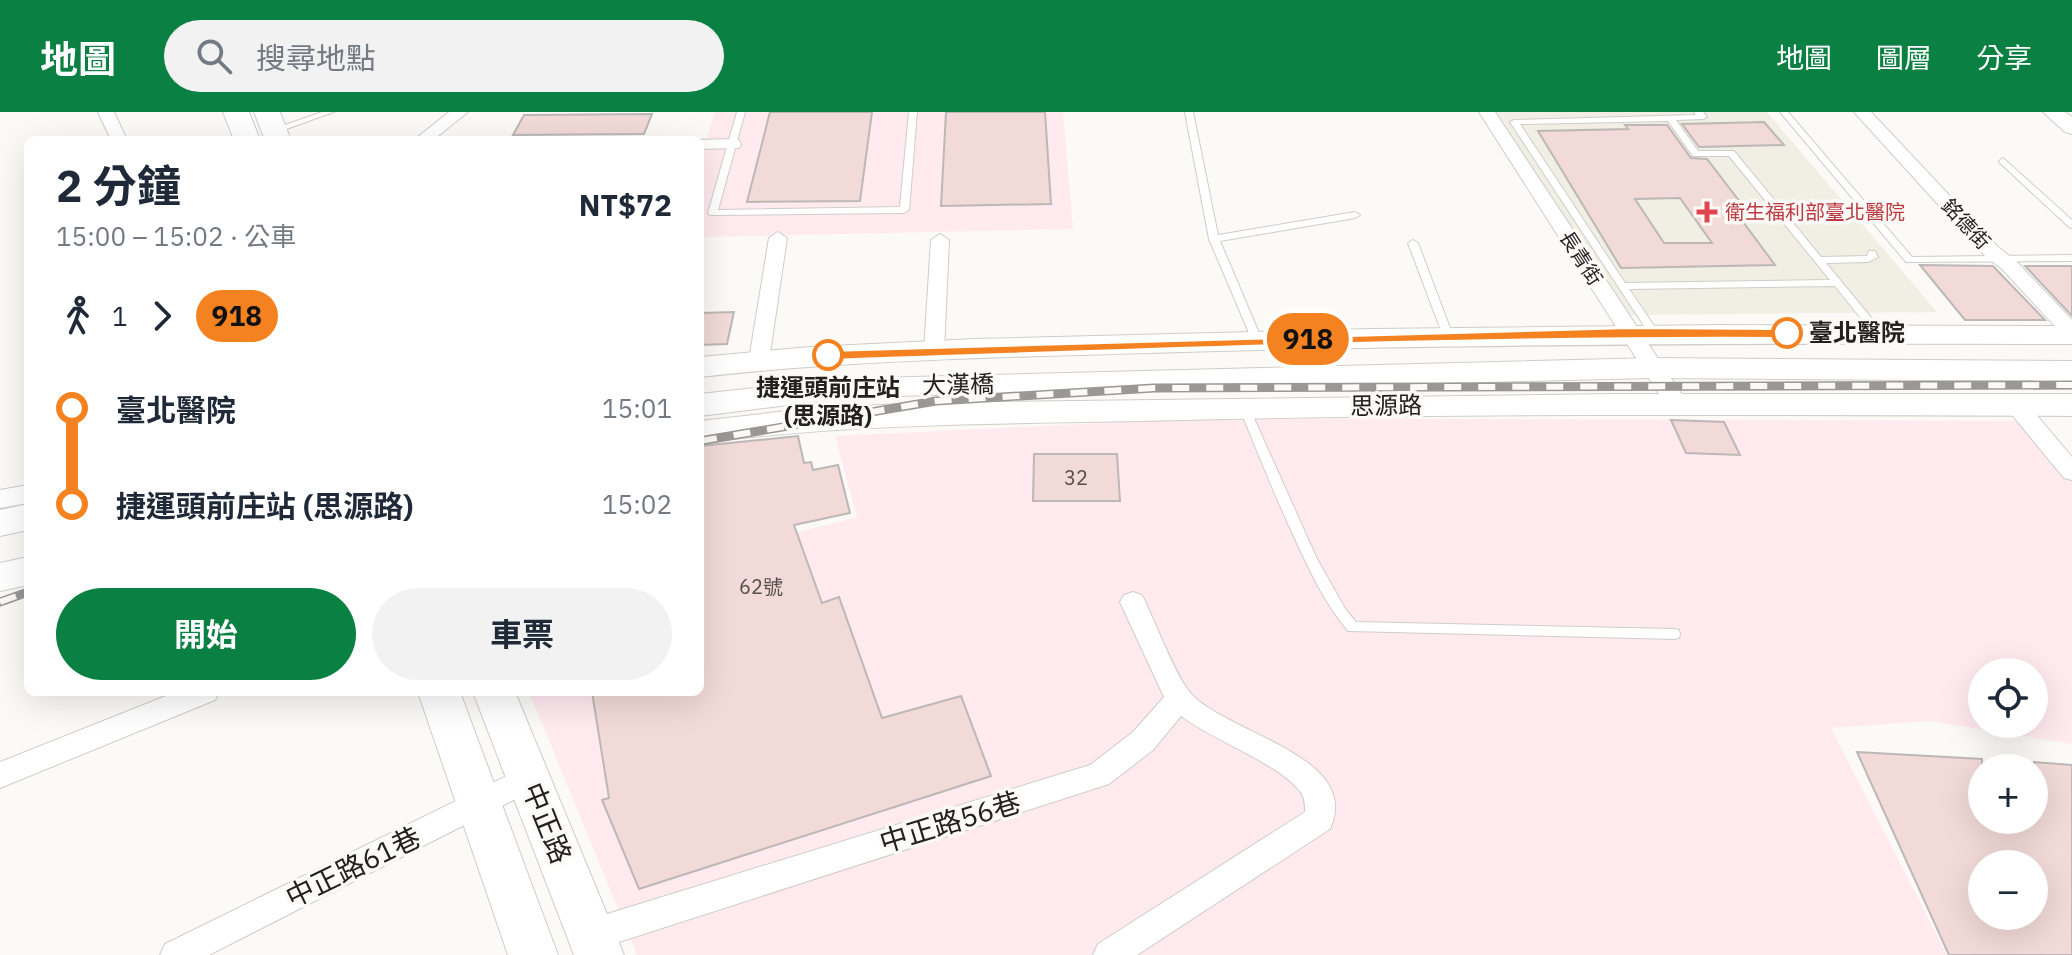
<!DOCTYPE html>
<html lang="zh-TW">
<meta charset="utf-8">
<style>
:root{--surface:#fff;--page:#f2f2f3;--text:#1f2937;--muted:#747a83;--accent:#0b8043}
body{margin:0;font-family:"IBM Plex Sans","Noto Sans TC",sans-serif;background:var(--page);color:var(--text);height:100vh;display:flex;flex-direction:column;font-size:30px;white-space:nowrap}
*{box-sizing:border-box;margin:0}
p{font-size:26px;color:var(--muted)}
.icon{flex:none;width:44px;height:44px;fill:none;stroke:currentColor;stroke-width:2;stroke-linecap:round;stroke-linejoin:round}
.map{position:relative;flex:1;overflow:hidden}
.drawer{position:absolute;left:24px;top:24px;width:680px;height:560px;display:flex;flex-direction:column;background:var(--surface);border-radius:12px;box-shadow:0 8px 32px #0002}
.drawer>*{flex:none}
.badge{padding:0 16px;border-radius:26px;font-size:28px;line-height:52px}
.tools{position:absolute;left:1968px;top:546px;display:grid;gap:16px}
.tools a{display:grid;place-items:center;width:80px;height:80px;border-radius:50%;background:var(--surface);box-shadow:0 8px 32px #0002;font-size:40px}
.map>.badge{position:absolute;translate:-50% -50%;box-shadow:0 0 0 4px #fff}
.legs{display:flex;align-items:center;gap:12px;height:88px;padding:0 32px;font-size:26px}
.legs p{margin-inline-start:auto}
.headline{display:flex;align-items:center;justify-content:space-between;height:136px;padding:0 32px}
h1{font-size:44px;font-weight:700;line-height:60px}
.cta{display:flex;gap:16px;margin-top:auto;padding:16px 32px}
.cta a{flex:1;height:92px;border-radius:48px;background:var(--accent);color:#fff;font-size:32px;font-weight:700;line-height:92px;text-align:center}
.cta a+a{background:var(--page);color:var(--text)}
ul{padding:0 32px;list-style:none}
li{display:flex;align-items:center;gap:28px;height:96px;font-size:30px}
li i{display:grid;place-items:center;width:12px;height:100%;margin:0 10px;background:currentColor}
li i::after{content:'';width:20px;height:20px;margin:-10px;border:6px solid;border-radius:50%;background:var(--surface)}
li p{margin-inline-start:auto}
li:first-child i{background:linear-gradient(#0000 50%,currentColor 0)}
li:last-child i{background:linear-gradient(currentColor 50%,#0000 0)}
header{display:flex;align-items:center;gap:48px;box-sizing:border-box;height:112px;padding:0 40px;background:var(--accent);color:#fff}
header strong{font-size:38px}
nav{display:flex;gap:44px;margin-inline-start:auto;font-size:28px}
.search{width:560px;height:72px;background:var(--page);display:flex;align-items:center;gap:20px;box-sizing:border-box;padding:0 28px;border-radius:44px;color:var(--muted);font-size:30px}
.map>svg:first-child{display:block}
.industrial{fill:#ffeaf0;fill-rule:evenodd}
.built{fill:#f1efe3}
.building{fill:#f1dad7;stroke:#bdb7b7;stroke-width:2;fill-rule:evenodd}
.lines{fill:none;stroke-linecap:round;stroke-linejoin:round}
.service-casing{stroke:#cecdc9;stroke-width:2}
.minor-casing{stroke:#cecdc9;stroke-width:2}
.tertiary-casing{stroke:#cecdc9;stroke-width:2}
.secondary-casing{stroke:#cecdc9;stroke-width:2}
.primary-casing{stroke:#cecdc9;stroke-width:2}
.service{fill:#fff;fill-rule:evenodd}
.minor{fill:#fff;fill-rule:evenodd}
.tertiary{fill:#fff;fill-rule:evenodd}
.secondary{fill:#fff;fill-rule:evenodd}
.primary{fill:#fff;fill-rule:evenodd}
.rail-casing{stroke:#999895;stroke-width:9}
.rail{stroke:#fbfaf6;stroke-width:6;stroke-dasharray:17;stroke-linecap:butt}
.line-1{fill:#f58220;stroke:#fff;stroke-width:2}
.health-dot{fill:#e0444e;stroke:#fbfaf6;stroke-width:3}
.stop-1-dot{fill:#fff;stroke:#f58220;stroke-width:4}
.labels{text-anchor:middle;stroke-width:7;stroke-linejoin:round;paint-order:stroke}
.far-health-label{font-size:20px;fill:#be3a42;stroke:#fbfaf6;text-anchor:start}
.far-street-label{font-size:20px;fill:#222120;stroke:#fbfaf6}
.number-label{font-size:20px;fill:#564f4e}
.stop-label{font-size:24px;font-weight:bold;fill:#222120;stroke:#fbfaf6;text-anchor:start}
.street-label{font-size:24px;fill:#222120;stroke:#fbfaf6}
.near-street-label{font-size:28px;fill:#222120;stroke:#fbfaf6}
</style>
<header>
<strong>地圖</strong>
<div class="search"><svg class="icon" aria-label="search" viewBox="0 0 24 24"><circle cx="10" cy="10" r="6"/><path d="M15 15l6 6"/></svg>搜尋地點</div>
<nav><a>地圖</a><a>圖層</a><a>分享</a></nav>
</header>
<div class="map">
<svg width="2072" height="843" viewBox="0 0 2072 843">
<rect width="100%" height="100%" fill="#fbfaf6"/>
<path class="industrial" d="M715 0H1063L1073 117 700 125V49Z
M1203 306 2022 309 2072 368V632L1930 609 1831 616 1947 843H637L529 580H700V446L857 405 835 324ZM1982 560H2034V612H1982Z"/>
<path class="built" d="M1496 0H1767L1937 200 1630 203Z"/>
<path class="building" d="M770 0H872L860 89 747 90Z
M946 0H1045L1051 92 941 94Z
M652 2 644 22 513 23 524 3Z
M1764 10 1784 33 1699 35 1682 12Z
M1625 13H1667L1691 46 1707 47 1750 103H1738L1775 153 1621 156 1538 19 1628 17ZM1680 86 1712 131H1664L1635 87Z
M1920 153 1993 154 2045 208H1965Z
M2025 154H2072V204Z
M734 200 727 232 700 233V201Z
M1671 308 1724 310 1740 343 1686 341Z
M798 324 804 351 811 350 813 358 838 353 850 401 794 413 822 491 839 485 882 606 961 584 991 664 639 777 602 688 609 686 592 580H700V334Z
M1034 342H1117L1120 389H1033Z
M1857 640 1982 647V708H2034V650L2072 653V843H1949ZM1982 752H2034V804H1982Z"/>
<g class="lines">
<g class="service-casing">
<path id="service" d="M322 0H334L278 20 271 18Z
M737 0H745L718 98 900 95 909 0H917L909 98 904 101 710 103 708 101Z
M1185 0H1193L1218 123 1355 100 1360 103 1355 106 1220 129 1262 228 1261 230H1253L1252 228 1209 127Z
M1694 0H1703L1707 5 1703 7 1676 8 1698 39H1734L1821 145 1867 144 1869 139H1875L1878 145 1868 150 1826 151 1883 220V224H1875L1835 174 1629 177 1659 221 1654 224 1650 223 1510 10 1514 8 1696 3ZM1668 9 1693 44H1729L1830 168 1625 171 1520 12Z
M1780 0H1788L1912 145 2072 143V149L1906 150Z
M2003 46 2072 108V116L2069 115 2000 51 1999 49Z
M1413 128 1418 131 1453 224 1452 226H1444L1443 224 1408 131Z
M1244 291 1249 295 1317 447 1346 498 1356 510 1674 517 1679 518 1680 522 1679 526 1674 527 1348 519C1325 492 1310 459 1295 427 1275 384 1257 339 1239 295Z"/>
</g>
<g class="minor-casing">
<path id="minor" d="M98 0H114L127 28H111Z
M449 0H468L433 28H414Z
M1479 0H1495L1684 286 1687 291 1684 296H1668Z
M1854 0H1871L1998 135 2016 149 2072 208V227L2065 225 2002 157 1984 143Z
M733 27 739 28 741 32 739 36 700 37V28H696Z
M778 120 787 126 769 248 759 255 749 248 769 126Z
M940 122 949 128 944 239 934 246 924 239 931 128Z
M2016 285 2024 288 2072 345V368L2064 366 2008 298 2005 293 2008 288Z
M28 373V391L0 396V378Z
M1133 480 1142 483C1155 509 1172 556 1188 578 1220 621 1364 642 1330 717L1137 843H1093L1098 832 1305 700C1305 694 1305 688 1302 682 1283 653 1212 628 1181 604L1153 638 1109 672 591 839 580 834 575 823 580 812 591 807 1090 653 1133 620 1164 585 1120 490 1124 483Z
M176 580H219L215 588 0 676V650Z
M529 653 539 657 543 666 539 675 209 843H160L165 832Z"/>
</g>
<g class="tertiary-casing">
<path id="tertiary" d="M2043 0H2065L2072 5V22L2065 20Z"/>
</g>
<g class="secondary-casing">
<path id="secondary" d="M1722 213 2072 214V232C1775 231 1479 232 1182 240 1021 245 860 247 700 265V245L810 235 975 227 1374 217Z
M1653 246 2072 249V269L1653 266 895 284 835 287 700 304V282L835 267Z
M1613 282H2072V304C1775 303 1479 301 1182 308 1021 312 860 310 700 331V309L813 296 927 291Z
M28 392V418L0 424V398Z
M28 445V473L0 479V451Z"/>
</g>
<g class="primary-casing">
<path id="primary" d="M223 0H249L260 28H234Z
M254 0H280L291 28H265Z
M418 580H460L558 843H508Z
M473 580H515L624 843H574Z"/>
</g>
<use href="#service" class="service"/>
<use href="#minor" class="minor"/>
<use href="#tertiary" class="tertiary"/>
<use href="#secondary" class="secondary"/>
<use href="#primary" class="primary"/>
<g class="rail-casing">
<path id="rail" d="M700 329 936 289 1154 276 2072 273
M0 490 28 480"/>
</g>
<use href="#rail" class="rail"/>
</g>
<path class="line-1" d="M1629 216 1787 217 1794 221 1787 226C1467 224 1148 237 828 248L821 243 828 239Z"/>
<path class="health-dot" d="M1703 88h8v8h8v8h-8v8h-8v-8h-8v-8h8z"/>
<g class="stop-1-dot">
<circle cx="1787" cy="221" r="14"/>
<circle cx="828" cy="243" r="14"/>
</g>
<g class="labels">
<g class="far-health-label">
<text x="1725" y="107">衛生福利部臺北醫院</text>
</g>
<g class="far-street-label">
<text transform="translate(1966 112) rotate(47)" y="7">銘德街</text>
<text transform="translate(1581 146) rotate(57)" y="7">長青街</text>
</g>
<g class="number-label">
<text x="1076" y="373">32</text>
<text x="761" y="482">62號</text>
</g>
<g class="stop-label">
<text x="1809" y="229">臺北醫院</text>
<text x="828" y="284" text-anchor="middle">捷運頭前庄站<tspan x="828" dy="28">(思源路)</tspan></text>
</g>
<g class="street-label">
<text transform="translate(958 273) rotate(-1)" y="8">大漢橋</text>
<text transform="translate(1386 294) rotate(-1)" y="8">思源路</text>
</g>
<g class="near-street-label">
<text transform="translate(950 710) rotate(-17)" y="10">中正路56巷</text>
<text transform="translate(547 711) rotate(68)" y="10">中正路</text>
<text transform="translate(353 755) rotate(-26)" y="10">中正路61巷</text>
</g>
</g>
</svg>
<div class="tools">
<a><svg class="icon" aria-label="locate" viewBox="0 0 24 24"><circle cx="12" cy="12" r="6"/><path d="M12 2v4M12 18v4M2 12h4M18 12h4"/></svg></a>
<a>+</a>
<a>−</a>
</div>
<b class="badge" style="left:1308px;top:227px;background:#f58220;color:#111">918</b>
<section class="drawer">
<div class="headline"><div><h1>2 分鐘</h1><p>15:00 – 15:02 · 公車</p></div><b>NT$72</b></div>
<div class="legs"><svg class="icon" aria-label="walk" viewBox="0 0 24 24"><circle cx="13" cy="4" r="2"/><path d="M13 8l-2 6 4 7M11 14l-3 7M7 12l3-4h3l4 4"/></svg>1<svg class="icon" aria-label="forward" viewBox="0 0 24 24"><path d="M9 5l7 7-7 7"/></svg><b class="badge" style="background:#f58220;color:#111">918</b></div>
<ul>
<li><i style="color:#f58220"></i><b>臺北醫院</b><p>15:01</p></li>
<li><i style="color:#f58220"></i><b>捷運頭前庄站 (思源路)</b><p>15:02</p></li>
</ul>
<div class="cta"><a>開始</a><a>車票</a></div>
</section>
</div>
